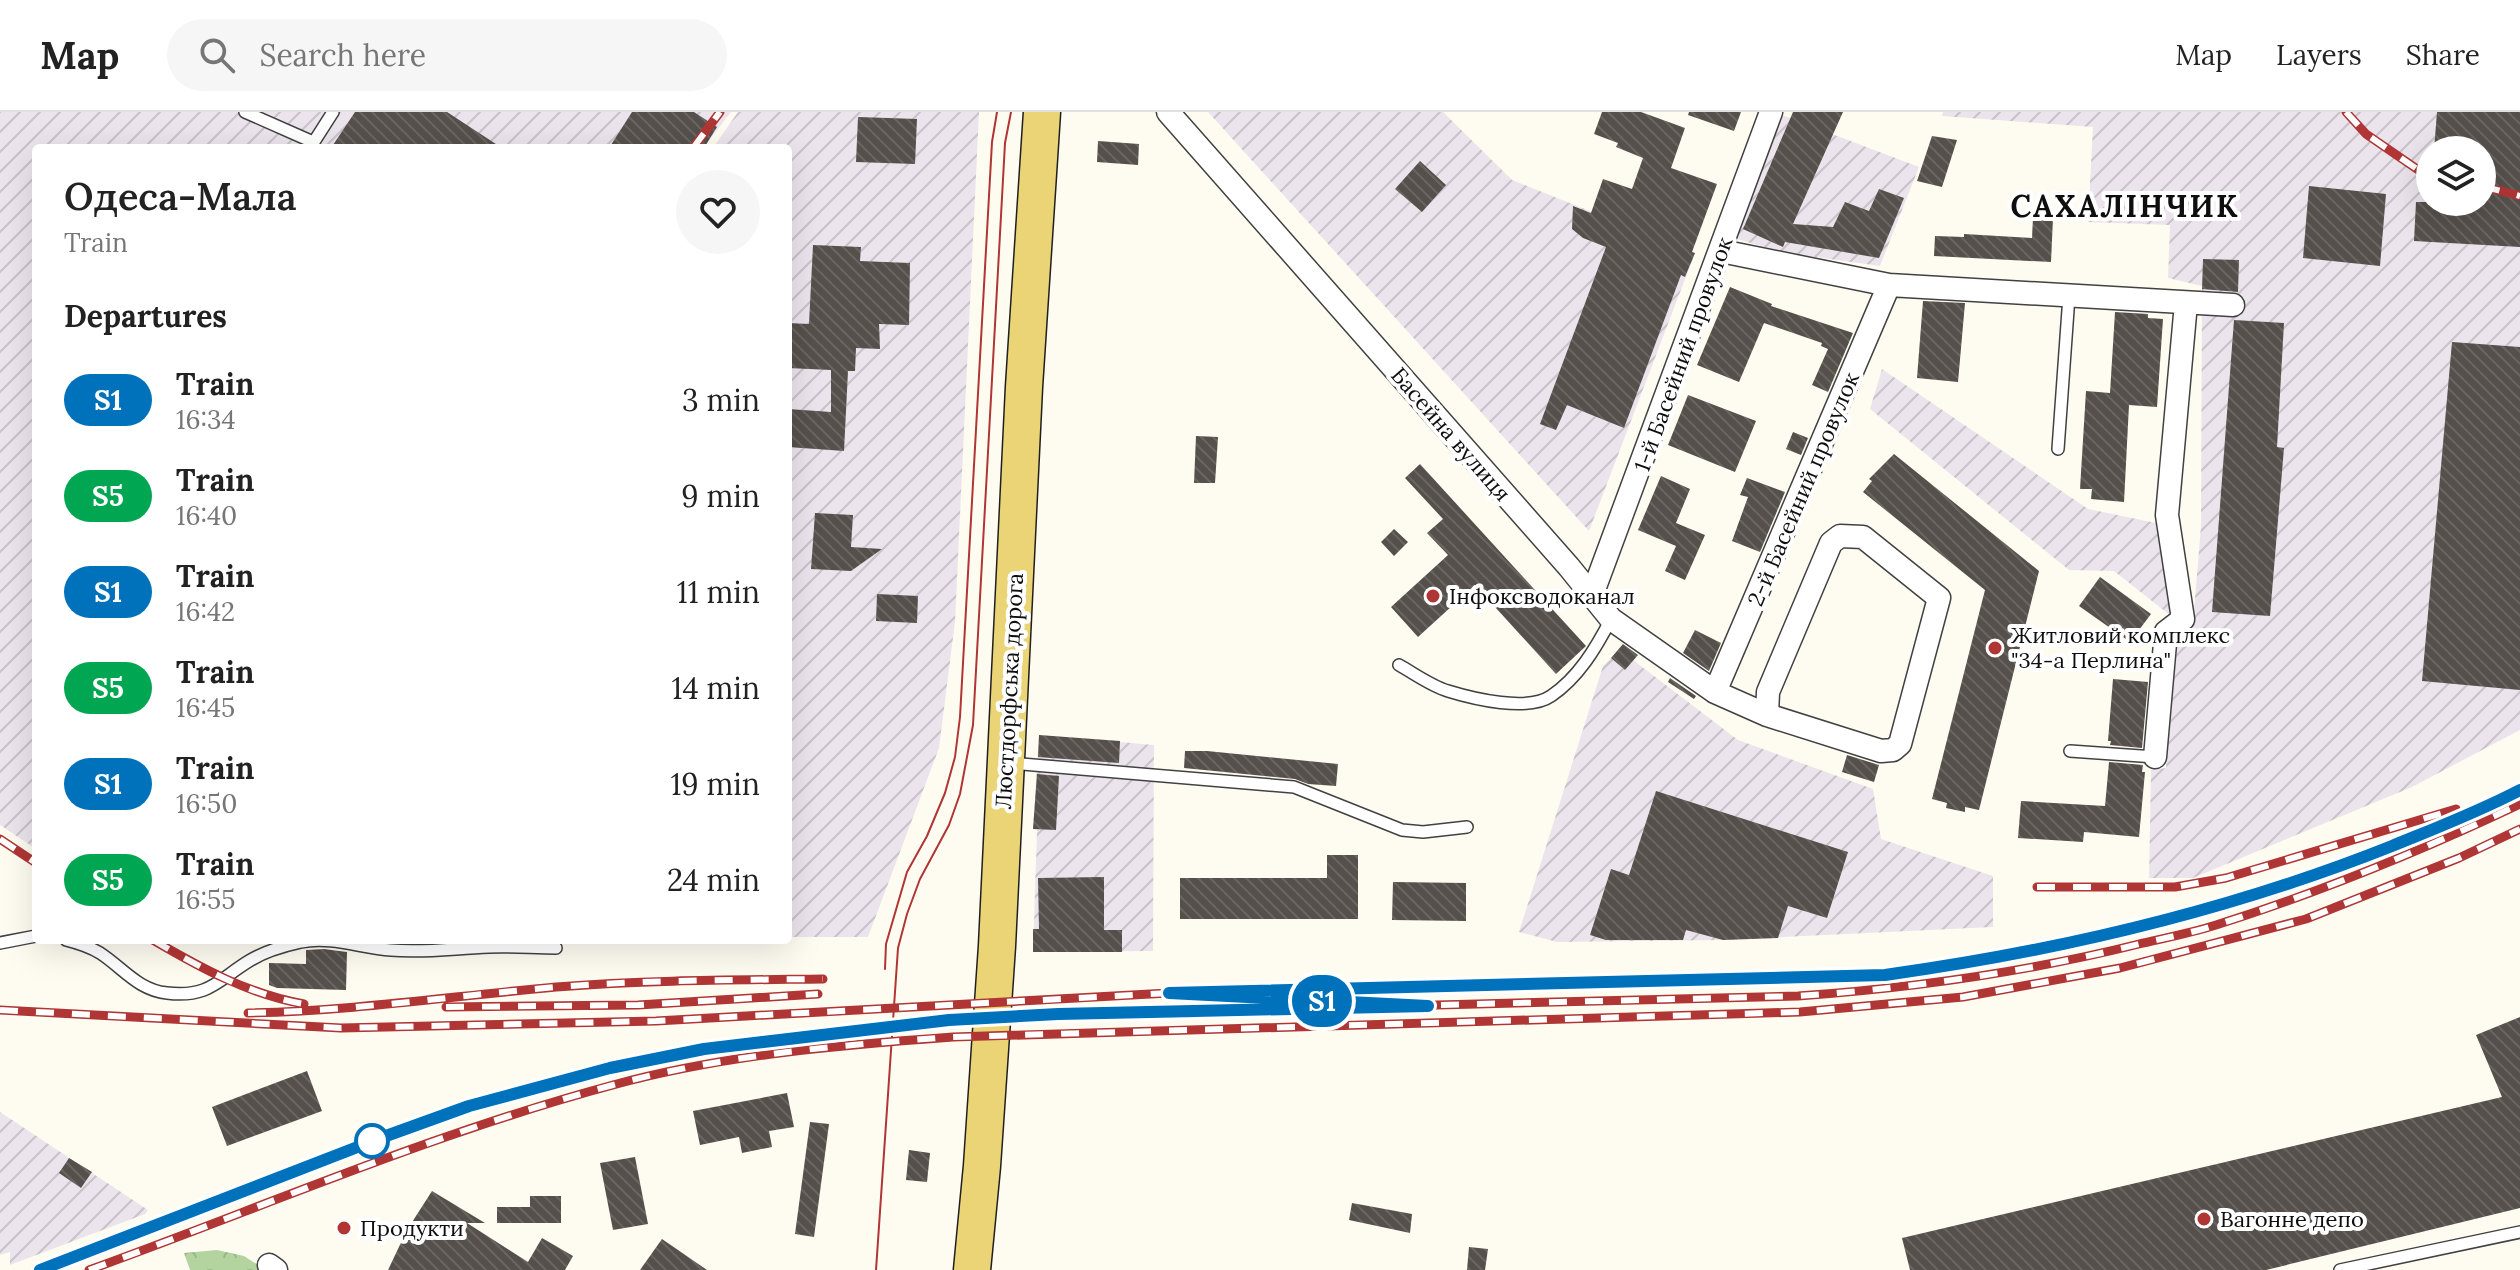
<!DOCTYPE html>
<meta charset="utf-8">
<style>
:root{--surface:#fff;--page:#f6f6f6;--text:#222;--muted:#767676;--line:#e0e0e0}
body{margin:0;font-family:Lora,serif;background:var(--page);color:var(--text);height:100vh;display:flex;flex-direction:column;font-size:30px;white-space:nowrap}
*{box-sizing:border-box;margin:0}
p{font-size:26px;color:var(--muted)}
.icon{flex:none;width:44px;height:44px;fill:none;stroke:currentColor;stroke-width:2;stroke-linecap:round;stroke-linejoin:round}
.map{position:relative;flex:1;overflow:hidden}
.panel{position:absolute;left:32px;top:32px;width:760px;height:800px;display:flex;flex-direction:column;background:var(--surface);border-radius:8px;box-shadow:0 8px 32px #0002}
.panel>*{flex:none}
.badge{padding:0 16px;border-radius:26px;font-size:28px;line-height:52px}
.tools{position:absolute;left:2416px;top:24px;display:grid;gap:16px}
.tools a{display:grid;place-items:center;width:80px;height:80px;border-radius:50%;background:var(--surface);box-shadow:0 8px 32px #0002;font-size:40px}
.map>.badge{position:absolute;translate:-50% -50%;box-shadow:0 0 0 4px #fff}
h2{padding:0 32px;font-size:30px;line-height:72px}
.round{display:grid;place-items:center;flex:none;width:84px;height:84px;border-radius:42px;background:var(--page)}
.headline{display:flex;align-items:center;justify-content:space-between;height:136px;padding:0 32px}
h1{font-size:38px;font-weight:600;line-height:60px}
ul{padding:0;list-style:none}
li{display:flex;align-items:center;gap:24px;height:96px;padding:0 32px}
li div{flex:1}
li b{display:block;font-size:30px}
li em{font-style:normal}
li .badge{min-width:88px;font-weight:700;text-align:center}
header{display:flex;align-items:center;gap:48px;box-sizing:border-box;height:112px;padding:0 40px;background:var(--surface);border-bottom:2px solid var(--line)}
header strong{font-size:38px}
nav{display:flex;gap:44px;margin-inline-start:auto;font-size:28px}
.search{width:560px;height:72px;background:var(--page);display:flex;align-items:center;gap:20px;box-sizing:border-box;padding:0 28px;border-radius:44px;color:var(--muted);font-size:30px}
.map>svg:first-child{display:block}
.industrial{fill:url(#industrial-furrows);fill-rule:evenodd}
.forest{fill:url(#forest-crowns)}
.building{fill:url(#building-back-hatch)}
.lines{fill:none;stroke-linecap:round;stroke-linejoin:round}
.lane-casing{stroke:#414141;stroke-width:14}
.street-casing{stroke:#414141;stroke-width:25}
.primary-casing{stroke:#1f1f1f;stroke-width:39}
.lane{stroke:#fff;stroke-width:11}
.street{stroke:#fff;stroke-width:22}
.primary{stroke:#ead475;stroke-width:36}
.tram{stroke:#b03535;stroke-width:2}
.rail-casing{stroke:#b03535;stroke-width:9}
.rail{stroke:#fff;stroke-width:6;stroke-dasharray:18;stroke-linecap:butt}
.line-casing{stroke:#fff;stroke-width:18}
.line{stroke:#0072bc;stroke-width:12}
.poi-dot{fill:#b03535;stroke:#fff;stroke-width:3}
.stop-dot{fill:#fff;stroke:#0072bc;stroke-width:4}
.labels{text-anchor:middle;stroke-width:8;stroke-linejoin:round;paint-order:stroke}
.street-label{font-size:22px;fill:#0e0e0e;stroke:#fff}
.poi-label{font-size:22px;fill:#0e0e0e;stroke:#fff;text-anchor:start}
.district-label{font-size:30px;font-weight:bold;letter-spacing:2px;fill:#0e0e0e;stroke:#fff}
</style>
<header>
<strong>Map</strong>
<div class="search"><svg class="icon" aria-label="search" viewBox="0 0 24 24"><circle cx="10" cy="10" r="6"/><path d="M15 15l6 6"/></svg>Search here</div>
<nav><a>Map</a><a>Layers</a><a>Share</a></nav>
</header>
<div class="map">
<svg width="2520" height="1158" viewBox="0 0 2520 1158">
<defs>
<pattern id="industrial-furrows" width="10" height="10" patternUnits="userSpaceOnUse" patternTransform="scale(2)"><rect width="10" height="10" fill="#ece4ec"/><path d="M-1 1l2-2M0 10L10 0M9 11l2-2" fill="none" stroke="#c9c2c9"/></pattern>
<pattern id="forest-crowns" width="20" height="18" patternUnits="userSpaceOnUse" patternTransform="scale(2)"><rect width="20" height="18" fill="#b4d49f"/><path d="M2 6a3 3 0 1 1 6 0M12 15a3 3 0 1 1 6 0" fill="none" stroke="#9ab588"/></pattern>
<pattern id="building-back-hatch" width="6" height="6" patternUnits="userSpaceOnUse" patternTransform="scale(2)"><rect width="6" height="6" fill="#56504c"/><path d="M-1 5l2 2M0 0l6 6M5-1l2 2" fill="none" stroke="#696561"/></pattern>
</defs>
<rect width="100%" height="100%" fill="#fefcf1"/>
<path class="industrial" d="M0 0H731L703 36H36V737L0 713Z
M738 0H979L955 510 939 636 868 825H788V36H713Z
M1208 0H1443L1512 68 1695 141 1589 419Z
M1943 0H2520V618L2412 675 2193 766H2149L2151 658 2166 656 2178 522 2193 511 2201 414 2202 174 2168 166 2170 113 2088 110 2093 15 1942 4ZM2430 38H2482V90H2430Z
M1782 3 1919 55 1880 154 1780 140 1734 126Z
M1882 257 2088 397 2156 411 2171 504 2114 459 2069 458 1870 297Z
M1611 546 1625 558 1633 548 1738 628 1873 677 1881 727 1993 764V815L1723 828 1557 830 1519 820 1603 554Z
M1039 623 1154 633 1153 839 1033 840 1037 718 1033 717Z
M0 1000 148 1098 145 1102 10 1153V1140L0 1143Z"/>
<path class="forest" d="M217 1138 244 1144 266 1158H190L184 1141Z"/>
<path class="building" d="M355 0H447L502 36H331Z
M632 0H694L717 15 704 36H609Z
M1602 0H1641L1685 16 1671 56 1717 72 1692 140 1695 141 1685 165 1681 163 1624 316 1567 293 1556 318 1540 312 1606 135 1583 126 1572 117 1573 94 1591 101 1603 67 1632 77 1643 46 1616 35 1618 31 1594 22Z
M1689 0H1741L1734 19 1688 3Z
M1793 0H1843L1793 112 1833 115 1845 90 1869 99 1879 77 1904 86 1879 146 1785 130 1783 135 1743 117Z
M2437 0H2520V135L2414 129 2416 90H2482V38H2434Z
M858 5 917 7 915 52 856 50Z
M1932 24 1957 28 1942 75 1917 69Z
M1098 29 1139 32 1138 53 1097 50Z
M1420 49 1446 73 1422 100 1395 77Z
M2309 74 2386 82 2380 154 2303 146Z
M2033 105 2053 106 2051 150 1934 144 1935 124 1964 125V122L2032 126Z
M813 133 861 135 860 149 910 151 909 213 879 212 880 237 856 236 855 259H848L844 339 788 335V297L831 300V258L788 256V211L809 212Z
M2203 147 2239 148 2238 180 2202 177Z
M1730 175 1772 192 1771 194 1853 221 1828 280 1812 273 1828 237 1821 234 1822 231 1764 211 1739 270 1697 253Z
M1923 189 1965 191 1958 270 1917 266Z
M2115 200 2148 202V206L2163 207 2157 295 2129 293 2124 390 2091 387 2092 377H2080L2086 279 2110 281Z
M2234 208 2284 211 2277 335 2284 336 2270 504 2212 500Z
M2452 230 2520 235V578L2422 569Z
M1688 283 1756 309 1735 360 1668 333Z
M1793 320 1808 326 1801 343 1786 337Z
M1196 324 1218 325 1215 371H1194Z
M1894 342 2039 459 1979 698 1965 695V700L1946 696 1947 691 1932 687 1985 478 1863 380 1872 369 1869 367Z
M1420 352 1586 534 1556 562 1475 473 1418 525 1391 495 1448 443 1427 421 1443 407 1405 366Z
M1661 364 1690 377 1676 411 1705 423 1685 468 1665 459 1676 434 1638 418Z
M1747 366 1785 380 1760 440 1732 429 1748 385 1740 383Z
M815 401 853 403 851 435 882 437 851 459 811 457Z
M1394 417 1408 430 1394 444 1381 430Z
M2100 465 2151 502 2130 530 2079 494Z
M877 482 918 484 917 511 876 509Z
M1695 518 1721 531 1709 559 1683 541Z
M1623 532 1638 543 1625 558 1611 546Z
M1670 566 1696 584 1694 587 1668 570Z
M2113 567 2148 570 2142 636 2110 633 2111 629H2108Z
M1039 623 1120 629 1119 651 1038 645Z
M1185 639H1207L1338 652 1336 674 1308 672 1295 667 1184 656Z
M1847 643 1879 653 1874 670 1842 660Z
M2109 650 2143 653 2142 660H2145L2139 725 2084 720 2083 730 2018 726 2021 689 2105 694Z
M1037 662 1059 664 1056 718 1033 717Z
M1656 679 1848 740 1827 806 1788 794 1778 826 1723 828 1686 818 1683 828H1606L1590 823 1611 757 1629 763Z
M1327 743H1358V807H1180V766H1327Z
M1104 765V818H1122V840H1033V817H1039L1038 766Z
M1393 770 1466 771V809L1392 808Z
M324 837 347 840 346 878 277 876 269 873V851L306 852V838Z
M2520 905V1096L2266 1158H1910L1902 1126 2502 985 2476 923Z
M307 959 322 999 227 1034 212 995Z
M787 981 794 1015 769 1019 772 1035 742 1041 739 1025 700 1033 693 999Z
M810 1010 829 1012 814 1125 795 1122Z
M909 1038 930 1041 927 1070 906 1068Z
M635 1045 648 1112 613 1118 600 1051Z
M69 1046 92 1060 81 1076 59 1061Z
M432 1079 485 1111H467L528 1150 542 1126 573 1144 565 1158H388L407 1118Z
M530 1084H561V1111H497V1095H530Z
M1352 1091 1412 1102 1410 1121 1349 1108Z
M662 1127 707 1158H640Z
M1469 1135 1488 1137 1485 1158H1467Z"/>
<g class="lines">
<g class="lane-casing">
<path id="lane" d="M245 0 313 30
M310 36 333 0
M2058 337 2069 184
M1399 553C1415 562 1431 574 1448 579 1474 587 1528 600 1551 584 1578 566 1596 536 1611 507
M2070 639 2155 645
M1010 651 1294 675 1402 718 1423 720 1467 715
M66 828C78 831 90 835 100 841 123 856 138 878 167 881 209 886 218 868 249 849 265 839 283 834 301 830 332 824 361 836 391 838 425 841 456 836 489 835 511 834 534 836 556 836
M0 831 36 824
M2340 1158 2520 1120"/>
</g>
<g class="street-casing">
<path id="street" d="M1168 0 1569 455 1611 507 1715 580 1767 603 1881 639 1893 638 1900 632 1939 486 1863 425 1840 424 1831 431 1768 580 1767 603
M1721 139 1889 173 2233 193
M1592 483 1771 0
M1715 580 1889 173
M2155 645 2166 520 2183 507 2167 403 2186 191
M269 1153 276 1158"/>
</g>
<g class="primary-casing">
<path id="primary" d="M972 1158 982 1054 997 834 1024 275 1042 0"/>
</g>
<use href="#lane" class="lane"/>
<use href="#street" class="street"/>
<use href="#primary" class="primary"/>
<path class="tram" d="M885 857 886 832 907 760 927 724 945 681 955 645 960 605 992 30 997 0
M876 1158 898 836 907 802 920 767 949 713 960 682 973 613 1005 31 1011 0"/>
<g class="rail-casing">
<path id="rail" d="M2346 0 2366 22 2430 66
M693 36 720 0
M2482 74 2520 84
M0 727 36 751
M2037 775H2175L2226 766 2456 697
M153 828C201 856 248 882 304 892
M1270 879 1885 863C2057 839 2224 799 2386 736 2432 718 2477 701 2520 678
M446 895 638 893 818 882
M0 898 341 916 656 909 1169 881 1284 887
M248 901C352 899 453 884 556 875 645 868 734 868 823 867
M40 1158 444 1003C636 939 837 914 1038 903L1798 884C1913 876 2027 860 2139 832 2165 826 2191 821 2216 813 2320 780 2421 739 2520 692
M89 1158C263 1095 434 1021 613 973 723 943 839 933 953 925L1800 900 1963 885 2120 856 2306 807 2459 746 2520 717"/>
</g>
<use href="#rail" class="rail"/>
</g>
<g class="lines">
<g class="line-casing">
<path id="line" d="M40 1158 386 1024 469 994 610 956 704 937 949 908 1058 902 1428 894 1169 881 1885 863C2058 839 2229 799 2392 734 2436 716 2478 700 2520 678"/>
</g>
<use href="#line" class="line"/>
</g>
<g class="poi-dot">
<circle cx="1433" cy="484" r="8"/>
<circle cx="1995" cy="536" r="8"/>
<circle cx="2204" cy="1107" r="8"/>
<circle cx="344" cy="1116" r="8"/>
</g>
<circle class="stop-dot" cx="372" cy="1029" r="16"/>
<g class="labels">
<g class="street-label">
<text transform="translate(1683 242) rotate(-70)" y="8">1-й Басейний провулок</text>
<text transform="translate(1451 322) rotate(49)" y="8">Басейна вулиця</text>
<text transform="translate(1803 377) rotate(-67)" y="8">2-й Басейний провулок</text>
<text transform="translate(1009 579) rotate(-87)" y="8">Люстдорфська дорога</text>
</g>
<g class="poi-label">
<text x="1449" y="492">Інфоксводоканал</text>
<text x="2011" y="531">Житловий комплекс<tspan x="2011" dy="25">"34-а Перлина"</tspan></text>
<text x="2220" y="1115">Вагонне депо</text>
<text x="360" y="1124">Продукти</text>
</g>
<g class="district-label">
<text x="2125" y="105">САХАЛІНЧИК</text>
</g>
</g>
</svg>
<div class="tools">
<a><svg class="icon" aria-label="layers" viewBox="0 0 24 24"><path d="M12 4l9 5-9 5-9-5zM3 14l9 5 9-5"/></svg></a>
</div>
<b class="badge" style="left:1322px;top:889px;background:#0072bc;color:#fff">S1</b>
<section class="panel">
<div class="headline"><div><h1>Одеса-Мала</h1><p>Train</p></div><a class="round"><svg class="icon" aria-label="heart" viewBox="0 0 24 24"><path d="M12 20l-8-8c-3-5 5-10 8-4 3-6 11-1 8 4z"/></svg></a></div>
<h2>Departures</h2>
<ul>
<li><span class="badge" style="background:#0072bc;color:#fff">S1</span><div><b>Train</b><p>16:34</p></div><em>3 min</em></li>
<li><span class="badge" style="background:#00a651;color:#fff">S5</span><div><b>Train</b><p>16:40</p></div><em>9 min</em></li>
<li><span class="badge" style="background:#0072bc;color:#fff">S1</span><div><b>Train</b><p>16:42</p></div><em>11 min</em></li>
<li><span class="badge" style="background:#00a651;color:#fff">S5</span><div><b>Train</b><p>16:45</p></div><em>14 min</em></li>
<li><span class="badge" style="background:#0072bc;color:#fff">S1</span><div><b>Train</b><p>16:50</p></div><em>19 min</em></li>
<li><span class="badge" style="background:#00a651;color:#fff">S5</span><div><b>Train</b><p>16:55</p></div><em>24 min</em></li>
</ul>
</section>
</div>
